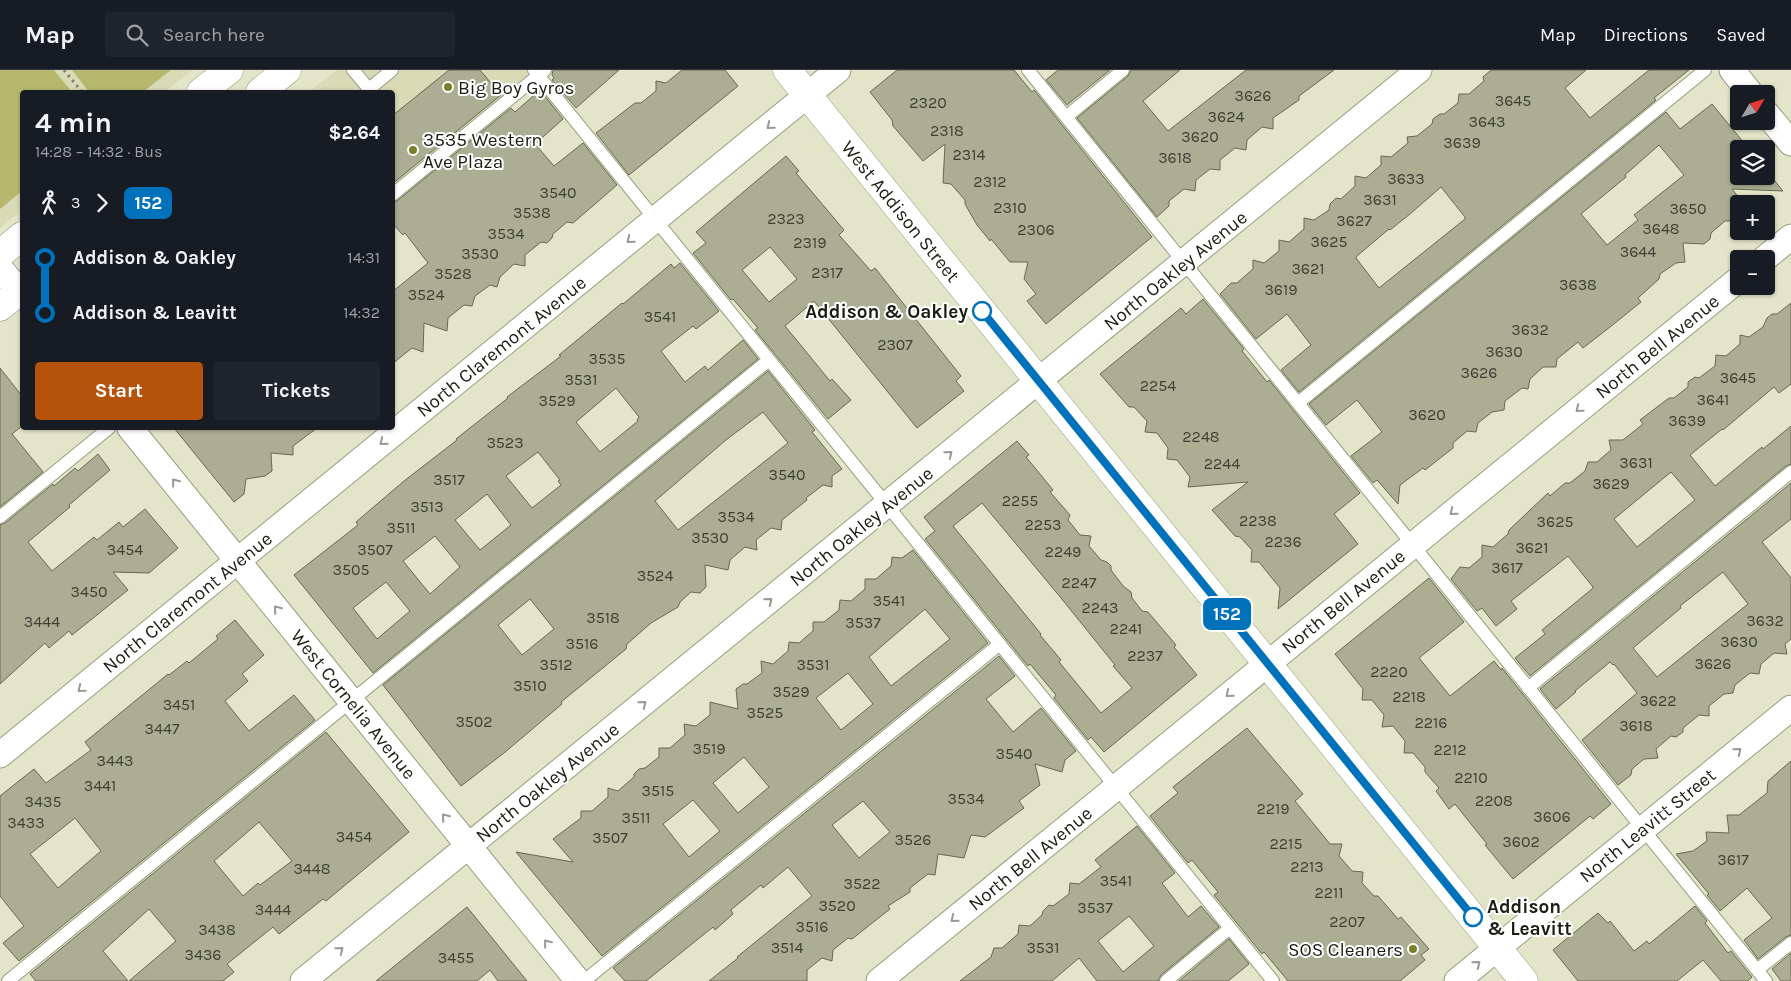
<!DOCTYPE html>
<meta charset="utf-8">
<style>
:root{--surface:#171b24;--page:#20242c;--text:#f1f3f6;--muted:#9ea1a6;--line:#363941;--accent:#b45309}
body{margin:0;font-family:Karla,sans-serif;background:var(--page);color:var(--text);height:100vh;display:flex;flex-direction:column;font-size:19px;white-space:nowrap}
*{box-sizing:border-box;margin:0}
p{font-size:16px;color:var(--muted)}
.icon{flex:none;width:28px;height:28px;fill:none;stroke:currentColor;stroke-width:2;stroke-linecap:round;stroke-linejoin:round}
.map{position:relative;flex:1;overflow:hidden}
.side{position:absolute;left:20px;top:20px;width:375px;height:340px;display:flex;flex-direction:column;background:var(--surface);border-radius:5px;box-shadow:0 1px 4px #0004}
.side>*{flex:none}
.badge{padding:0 10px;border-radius:8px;font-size:18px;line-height:32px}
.needle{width:32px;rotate:52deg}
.tools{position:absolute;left:1730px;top:15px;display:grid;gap:10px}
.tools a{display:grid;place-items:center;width:45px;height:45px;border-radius:5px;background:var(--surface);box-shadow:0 1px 4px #0004;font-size:25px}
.map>.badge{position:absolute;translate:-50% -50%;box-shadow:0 0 0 2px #fff}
.legs{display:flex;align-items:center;gap:8px;height:55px;padding:0 15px;font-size:16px}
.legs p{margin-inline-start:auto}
.summary{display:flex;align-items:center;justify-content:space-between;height:85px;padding:0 15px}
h1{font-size:28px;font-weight:700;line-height:38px}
.button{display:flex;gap:10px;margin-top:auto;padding:10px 15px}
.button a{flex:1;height:58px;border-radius:5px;background:var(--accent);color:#fff;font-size:20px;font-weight:700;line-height:58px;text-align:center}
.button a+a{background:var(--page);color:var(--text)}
ul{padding:0 15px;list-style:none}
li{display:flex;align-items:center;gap:18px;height:55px;font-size:19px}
li i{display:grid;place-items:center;width:8px;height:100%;margin:0 6px;background:currentColor}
li i::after{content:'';width:12px;height:12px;margin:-6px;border:4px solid;border-radius:50%;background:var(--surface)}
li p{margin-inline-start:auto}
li:first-child i{background:linear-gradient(#0000 50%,currentColor 0)}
li:last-child i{background:linear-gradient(currentColor 50%,#0000 0)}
header{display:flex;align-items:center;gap:30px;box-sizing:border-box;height:70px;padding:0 25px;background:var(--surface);border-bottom:1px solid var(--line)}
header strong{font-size:24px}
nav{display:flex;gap:28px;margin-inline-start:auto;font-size:18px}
.search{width:350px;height:45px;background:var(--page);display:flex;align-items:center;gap:12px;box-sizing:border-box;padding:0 18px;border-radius:5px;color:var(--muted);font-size:19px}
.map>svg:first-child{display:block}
.built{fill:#d9dbb7}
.green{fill:#b6b86d}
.building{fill:#acae93;stroke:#676950;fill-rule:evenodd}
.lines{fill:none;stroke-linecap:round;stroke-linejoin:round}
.lane-casing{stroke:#9a9c82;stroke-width:14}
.street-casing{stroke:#9a9c82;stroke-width:27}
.secondary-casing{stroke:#9a9c82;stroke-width:29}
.path{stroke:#838471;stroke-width:3;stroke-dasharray:2.5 4;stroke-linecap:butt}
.lane{stroke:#fff;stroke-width:12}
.street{stroke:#fff;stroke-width:25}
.secondary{stroke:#fff;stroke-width:28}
.oneway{stroke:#989994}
.line-1-casing{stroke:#fff;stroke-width:11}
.line-1{stroke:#0072bc;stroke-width:8}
.poi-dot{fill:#7d7f28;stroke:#fff;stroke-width:2}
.stop-1-dot{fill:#fff;stroke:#0072bc;stroke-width:2.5}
.labels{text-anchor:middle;stroke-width:4;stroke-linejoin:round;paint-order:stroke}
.number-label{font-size:16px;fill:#3f4032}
.poi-label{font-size:19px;fill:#1b1c12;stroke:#fff;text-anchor:start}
.street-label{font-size:19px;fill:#1b1c12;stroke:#fff}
.stop-label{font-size:19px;font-weight:bold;fill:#1b1c12;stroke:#fff;text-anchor:end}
</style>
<header>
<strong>Map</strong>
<div class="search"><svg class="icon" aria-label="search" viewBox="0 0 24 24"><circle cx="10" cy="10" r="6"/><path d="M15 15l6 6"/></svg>Search here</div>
<nav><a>Map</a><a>Directions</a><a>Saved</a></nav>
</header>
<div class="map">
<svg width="1791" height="911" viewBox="0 0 1791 911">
<rect width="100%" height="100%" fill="#e3e5c9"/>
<path class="built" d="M0 0H192L165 22H22V140L0 158Z
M337 0H527L531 4 393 118 392 22H309Z"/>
<path class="green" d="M0 0H54L72 22H22V121L0 139Z
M72 0H171L143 22H89Z"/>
<path class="building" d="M449 0H480L501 25 392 114V46Z
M553 0H619L576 38 552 10 554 8 552 5Z
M682 0H725L738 16 629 105 596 63 635 33H641L656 21V11L666 13Z
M897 0H1014L1032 22 1034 20 1152 167 1046 254 1027 231 1036 224 1024 209 1028 192H1010L991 169 990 171 977 155 965 134V130L951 114 943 113 945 74 923 91 893 56 892 50 870 22Z
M1058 0H1110L1067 35 1046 10Z
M1131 0H1180L1143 31 1168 61 1246 0H1334L1299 26V30L1273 48V59L1262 57 1247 70 1246 80 1235 78 1220 90V100L1210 99 1196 110 1195 121 1184 119 1169 131V136L1157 147 1077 48 1128 6Z
M1491 0H1586L1565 18 1590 48 1649 0H1689L1654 28 1656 30 1299 322 1281 300 1311 275 1287 244 1256 269 1220 224 1231 213H1237L1253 199V190L1264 193 1279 181V170L1289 172 1304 159V148L1314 150 1329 140 1330 134 1336 128 1341 129 1355 116V106L1366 108 1381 95V86L1391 87 1408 73 1407 67 1417 66 1432 54 1433 49 1440 44H1444L1458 33 1459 24H1469L1484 11 1483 7ZM1441 117 1465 147V149L1379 218 1356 188 1357 186 1389 159 1390 160 1410 144Z
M540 20 563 49 535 74 554 96 583 73 617 115 573 153 567 152 553 164 552 168 547 173 541 172 525 185V196L514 194 500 207 497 217 490 215 475 226 472 236 464 235 448 248 447 261 424 253 423 282 412 278 392 294V222L428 193 405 163 403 165 392 153V133L397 131 511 38 515 42Z
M1712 34 1749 79H1739V106H1766V100L1783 121 1732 119 1744 134H1739V140L1736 142 1735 147 1729 151H1725L1711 163 1710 169 1704 174 1683 173 1685 192 1676 193 1660 204 1659 209 1638 228 1641 232 1610 257 1583 278 1578 272 1557 289 1556 297H1543L1530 309 1528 319 1522 318 1505 331 1504 340 1492 342 1478 353 1476 362 1467 361 1453 373V378L1425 400 1423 398 1400 415 1398 434 1377 410 1373 413 1351 386 1382 362 1357 330 1326 355 1309 334 1666 42 1680 59ZM1659 75 1684 105 1634 145 1638 150 1607 175 1581 144 1626 107 1625 105Z
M786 86 799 101 796 103 844 160 839 165 871 201 875 198 961 306 956 311 964 321 917 358 814 231 785 256 830 311 832 309 851 330 828 349 755 260 758 258 733 229 731 230 693 183 706 173 696 162ZM770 177 797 209 769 232 742 200Z
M680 193 719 241 696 259 693 256 661 281 685 312 705 296 708 300 743 270 758 289 373 603 294 505 358 455 356 452 404 411 457 370 456 369 508 328 507 327 561 286 559 285 622 233 623 234 671 194 674 198ZM616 318 639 347 637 350 638 351 600 382 576 352ZM538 382 560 410 558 411 561 415 532 438 506 406ZM487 424 511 455 480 480 455 450ZM435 466 460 497 430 524 403 491ZM386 512 410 541 377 569 353 538Z
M1203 229 1244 279 1242 281 1267 312 1269 310 1360 423 1334 444 1358 474 1278 539 1280 518 1259 492H1251L1252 480 1240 467 1235 466 1212 440 1248 412 1188 417 1190 407 1177 390 1167 389 1168 378 1157 363 1145 362 1147 351 1134 337H1129L1100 304 1181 238 1186 244Z
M1791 233V314L1779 323 1774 317 1723 360 1722 359 1690 385 1715 416 1762 377 1763 379 1791 356V394L1786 396 1530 606 1515 588 1545 564 1542 560 1592 519 1593 517 1568 486 1511 531 1517 539 1496 556 1482 538 1477 541 1451 509 1460 497 1469 498 1482 487V475L1493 477 1508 464 1509 460 1548 423 1550 426 1565 413H1570L1585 401 1588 392H1597L1611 380 1609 370H1623L1643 354 1640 350 1669 328H1674L1688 317V312L1695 307 1699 308 1715 296 1716 285 1726 286 1740 274V265L1749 267 1763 257 1767 248 1772 244H1777ZM1671 402 1695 430 1637 477 1614 449Z
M0 298 22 326V356L12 364 43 402 0 437Z
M768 301 815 360 812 362 842 399 832 406V417L823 415 806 428 807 430 782 450 781 460 771 458 756 470 757 480 745 477 730 490 728 500 705 495 706 517 700 523 691 522 680 532 678 537 651 553 627 574 626 579 561 632 562 634 504 683 461 716 383 615ZM763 342 788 373 678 460 655 431 726 370ZM530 529 554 559 522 585 498 555Z
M174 358H317L293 376V385L271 383 272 401 265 406 246 409 244 424 234 432Z
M1017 371 1029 385 1026 387 1053 420 1050 422 1070 445 1068 450 1080 465 1091 466 1089 476 1101 490 1107 492 1111 496V500L1123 516 1131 522 1132 528 1142 541 1148 542 1176 575 1174 577 1197 605 1104 682 1091 667 1088 670 1054 628 1056 625 1030 594 1028 596 925 469 935 461 924 447ZM982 433 1061 528 1115 595 1113 596 1132 618 1101 643 1059 592 1061 590 1040 565 1041 564 953 456Z
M98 384 110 400 69 435 70 437 28 472 52 501 94 467 97 470 119 452 123 457 145 439 178 478 149 503 113 502 128 520 72 565 69 561 49 578 45 573 0 614V455L5 453 53 414 54 416 75 398 78 401Z
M1791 413V449L1762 472 1791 508V569L1785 574 1787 584 1774 583 1761 594 1759 604 1750 603 1735 615 1733 623 1724 624 1709 636V646L1699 645 1683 658V662L1676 667 1671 666 1656 679 1658 688 1644 689 1632 699 1631 705 1618 715 1582 670 1637 623 1614 594 1613 595 1610 592 1575 621 1576 622 1556 639 1540 619ZM1723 502 1748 534 1657 607 1633 578 1681 538 1680 536Z
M913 480 988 573 602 886 516 782 573 792 553 769 581 748V741H592L608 727V718L618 721 634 707V704L639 699 645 698 659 687V678H670L685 665 684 654 696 656 710 645V632L738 639 736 619 743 614H747L762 603 761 591 773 594 788 581 789 572 799 573 813 561V552H824L839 540 840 530 851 531 865 519V509H876L891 496 892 487 902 488ZM925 539 950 569 891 616 869 587ZM848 603 873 634 841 660 816 628ZM744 687 769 717 738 743 713 713ZM693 730 720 761 689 787 663 754Z
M1429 508 1464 552 1419 588 1450 626 1494 591 1501 600 1502 598 1611 734 1593 749 1590 746 1513 809 1485 775 1487 774 1455 734 1449 739 1436 721 1439 718 1425 702V697L1413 683H1404L1405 671 1393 656 1382 657 1384 645 1372 630H1362L1363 619 1335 584Z
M235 550 264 585 242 604 248 611 225 631 249 661 294 625 315 650 19 891 3 873 24 856 0 826V726L34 699 46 713 72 694 91 680 85 672 168 604 169 605 187 591 189 593 218 569 216 566ZM75 748 101 781 58 818 30 784Z
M999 586 1015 606 986 629 1013 662 1041 638 1076 681 1065 690 1062 702 1035 694 1040 715 1019 731 1024 738 985 767 971 765 964 788 938 784 935 805 928 804 910 818V822L888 836 890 839 852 869 848 868 833 880 832 891 822 888 807 900V911H709L738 888 737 887 812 826 788 797 763 818 761 815 732 839 731 840 733 844 715 860 713 857 646 911H625L613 898ZM863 731 890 762 859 788 832 755Z
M1247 658 1303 724 1295 731 1330 774H1342L1339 786 1352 801 1363 802 1362 813 1374 826H1378L1398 849 1401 847 1429 879 1421 885 1425 890 1400 911H1288L1264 882 1262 884 1214 825 1218 822 1192 790 1188 793 1150 746 1178 723 1173 717Z
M326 662 409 762 326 831 323 829 279 864 273 857 227 894 234 902 223 911H129L176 871 149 839 103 881 128 911H36L30 904ZM259 752 292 791 260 815 258 813 243 826 214 791Z
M1791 691V865L1786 867 1758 889 1744 870 1772 848 1747 818 1720 841 1707 825 1709 824 1676 784 1693 781 1707 771 1706 762 1729 763 1727 745H1739L1767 723 1768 711Z
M1137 756 1175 803 1162 813 1188 847 1201 836 1219 857 1161 905 1158 911H1097L1079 888 1052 911H960L991 887 994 878H1002L1018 864 1019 855 1030 856 1042 845 1043 841 1049 835 1053 836 1069 824 1070 813 1079 814 1101 797 1095 790ZM1129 846 1154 876 1123 902 1098 871Z
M1695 836 1707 851 1705 853 1728 883 1731 881 1752 907 1748 911H1721L1703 890 1677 911H1578L1553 880 1598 843 1608 853 1610 851 1634 881 1647 871 1649 874Z
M467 837 527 911H498L490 900 477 911H376Z
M1229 869 1249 894 1228 911H1179Z
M1791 883V911H1781L1772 899Z"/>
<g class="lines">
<g class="lane-casing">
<path id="lane" d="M353 0 369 19 392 0
M534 0 1273 911
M1028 0 1766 911
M1066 47 1123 0
M392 125 545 0
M1298 333 1705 0
M0 447 109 358
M1528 618 1791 402
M1757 900 1791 873
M8 911 769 290
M584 911 1000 574
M1166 911 1230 858"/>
</g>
<g class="street-casing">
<path id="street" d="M1732 0 1751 24
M1766 43 1791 73
M1764 189 1791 167
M0 198 22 225
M130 358 578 911
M0 685 838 0
M303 911 1419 0
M879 911 1739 209
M1457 911 1791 638"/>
</g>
<g class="secondary-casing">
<path id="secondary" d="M787 0 1524 911
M201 22 229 0
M260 22 287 0
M0 184 22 166
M0 237 22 219"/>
</g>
<path class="path" d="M64 0 82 22"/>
<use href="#lane" class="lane"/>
<use href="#street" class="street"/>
<use href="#secondary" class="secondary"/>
</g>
<defs><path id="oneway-chevron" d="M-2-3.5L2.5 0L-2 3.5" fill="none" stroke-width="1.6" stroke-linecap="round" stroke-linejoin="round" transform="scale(1.25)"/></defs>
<g class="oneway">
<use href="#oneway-chevron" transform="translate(770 56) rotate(141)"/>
<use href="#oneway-chevron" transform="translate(630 170) rotate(141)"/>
<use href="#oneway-chevron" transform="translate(1579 339) rotate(141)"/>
<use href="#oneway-chevron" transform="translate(383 372) rotate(141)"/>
<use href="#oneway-chevron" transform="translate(949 384) rotate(-39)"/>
<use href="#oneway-chevron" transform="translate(175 412) rotate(-129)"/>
<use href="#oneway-chevron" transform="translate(1453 442) rotate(141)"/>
<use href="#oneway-chevron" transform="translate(769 531) rotate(-39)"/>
<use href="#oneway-chevron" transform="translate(277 539) rotate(-129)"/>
<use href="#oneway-chevron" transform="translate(81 619) rotate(141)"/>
<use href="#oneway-chevron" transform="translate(1229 624) rotate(141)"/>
<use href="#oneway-chevron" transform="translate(643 634) rotate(-39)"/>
<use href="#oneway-chevron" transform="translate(1738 681) rotate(-39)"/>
<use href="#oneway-chevron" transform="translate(445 747) rotate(-129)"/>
<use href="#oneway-chevron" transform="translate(954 849) rotate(141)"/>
<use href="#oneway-chevron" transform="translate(547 873) rotate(-129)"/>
<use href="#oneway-chevron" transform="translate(340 880) rotate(-39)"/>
<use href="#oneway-chevron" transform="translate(1477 894) rotate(-39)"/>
</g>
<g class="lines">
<g class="line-1-casing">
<path id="line-1" d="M982 241 1473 847"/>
</g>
<use href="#line-1" class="line-1"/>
</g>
<g class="poi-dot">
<circle cx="448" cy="17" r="5"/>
<circle cx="413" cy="80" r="5"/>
<circle cx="1413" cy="879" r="5"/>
</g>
<g class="stop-1-dot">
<circle cx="982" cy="241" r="9"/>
<circle cx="1473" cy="847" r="9"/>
</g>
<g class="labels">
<g class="number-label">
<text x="1253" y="31">3626</text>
<text x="1513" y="36">3645</text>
<text x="928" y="38">2320</text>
<text x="1226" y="52">3624</text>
<text x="1487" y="57">3643</text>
<text x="947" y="66">2318</text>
<text x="1200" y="72">3620</text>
<text x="1462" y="78">3639</text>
<text x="969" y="90">2314</text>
<text x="1175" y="93">3618</text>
<text x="1406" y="114">3633</text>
<text x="990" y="117">2312</text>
<text x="558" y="128">3540</text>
<text x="1380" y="135">3631</text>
<text x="1010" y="143">2310</text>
<text x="1688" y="144">3650</text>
<text x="532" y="148">3538</text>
<text x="786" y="154">2323</text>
<text x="1354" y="156">3627</text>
<text x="1661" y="164">3648</text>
<text x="1036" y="165">2306</text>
<text x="506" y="169">3534</text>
<text x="1329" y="177">3625</text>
<text x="810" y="178">2319</text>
<text x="1638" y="187">3644</text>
<text x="480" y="189">3530</text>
<text x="1308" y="204">3621</text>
<text x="827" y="208">2317</text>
<text x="453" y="209">3528</text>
<text x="1578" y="220">3638</text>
<text x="1281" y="225">3619</text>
<text x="426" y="230">3524</text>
<text x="660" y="252">3541</text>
<text x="1530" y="265">3632</text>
<text x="895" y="280">2307</text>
<text x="1504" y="287">3630</text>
<text x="607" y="294">3535</text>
<text x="1479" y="308">3626</text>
<text x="1738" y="313">3645</text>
<text x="581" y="315">3531</text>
<text x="1158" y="321">2254</text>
<text x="1713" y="335">3641</text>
<text x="557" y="336">3529</text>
<text x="1427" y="350">3620</text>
<text x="1687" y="356">3639</text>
<text x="1201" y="372">2248</text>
<text x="505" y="378">3523</text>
<text x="1636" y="398">3631</text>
<text x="1222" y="399">2244</text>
<text x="787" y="410">3540</text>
<text x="449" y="415">3517</text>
<text x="1611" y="419">3629</text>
<text x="1020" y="436">2255</text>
<text x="427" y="442">3513</text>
<text x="736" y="452">3534</text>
<text x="1258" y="456">2238</text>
<text x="1555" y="457">3625</text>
<text x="1043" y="460">2253</text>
<text x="401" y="463">3511</text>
<text x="710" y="473">3530</text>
<text x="1283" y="477">2236</text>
<text x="1532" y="483">3621</text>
<text x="125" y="485">3454</text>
<text x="375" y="485">3507</text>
<text x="1063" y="487">2249</text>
<text x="1507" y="503">3617</text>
<text x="351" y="505">3505</text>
<text x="655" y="511">3524</text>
<text x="1079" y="518">2247</text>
<text x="89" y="527">3450</text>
<text x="889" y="536">3541</text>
<text x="1100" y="543">2243</text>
<text x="603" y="553">3518</text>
<text x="1765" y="556">3632</text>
<text x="42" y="557">3444</text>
<text x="863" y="558">3537</text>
<text x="1126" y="564">2241</text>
<text x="1739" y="577">3630</text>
<text x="582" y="579">3516</text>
<text x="1145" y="591">2237</text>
<text x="1713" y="599">3626</text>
<text x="556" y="600">3512</text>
<text x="813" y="600">3531</text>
<text x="1389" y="607">2220</text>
<text x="530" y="621">3510</text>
<text x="791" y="627">3529</text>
<text x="1409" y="632">2218</text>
<text x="1658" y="636">3622</text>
<text x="179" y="640">3451</text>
<text x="765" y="648">3525</text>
<text x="474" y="657">3502</text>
<text x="1431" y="658">2216</text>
<text x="1636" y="661">3618</text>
<text x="162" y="664">3447</text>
<text x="709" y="684">3519</text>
<text x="1450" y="685">2212</text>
<text x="1014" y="689">3540</text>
<text x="115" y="696">3443</text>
<text x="1471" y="713">2210</text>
<text x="100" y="721">3441</text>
<text x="658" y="726">3515</text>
<text x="966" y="734">3534</text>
<text x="1494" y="736">2208</text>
<text x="43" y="737">3435</text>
<text x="1273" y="744">2219</text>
<text x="1552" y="752">3606</text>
<text x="636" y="753">3511</text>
<text x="26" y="758">3433</text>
<text x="354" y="772">3454</text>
<text x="610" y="773">3507</text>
<text x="913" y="775">3526</text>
<text x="1521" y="777">3602</text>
<text x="1286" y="779">2215</text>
<text x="1733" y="795">3617</text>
<text x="1307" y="802">2213</text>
<text x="312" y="804">3448</text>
<text x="1116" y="816">3541</text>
<text x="862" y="819">3522</text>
<text x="1329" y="828">2211</text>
<text x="837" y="841">3520</text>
<text x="1095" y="843">3537</text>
<text x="273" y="845">3444</text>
<text x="1347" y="857">2207</text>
<text x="812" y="862">3516</text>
<text x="217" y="865">3438</text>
<text x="787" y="883">3514</text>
<text x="1043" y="883">3531</text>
<text x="203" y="890">3436</text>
<text x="456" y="893">3455</text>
</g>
<g class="poi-label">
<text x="458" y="24">Big Boy Gyros</text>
<text x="423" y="76">3535 Western<tspan x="423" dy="22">Ave Plaza</tspan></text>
<text x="1403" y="886" text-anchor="end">SOS Cleaners</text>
</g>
<g class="street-label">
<text transform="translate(901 141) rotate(51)" y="7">West Addison Street</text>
<text transform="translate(1175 200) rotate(-39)" y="7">North Oakley Avenue</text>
<text transform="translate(501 276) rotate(-39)" y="7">North Claremont Avenue</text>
<text transform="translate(1657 276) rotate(-39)" y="7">North Bell Avenue</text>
<text transform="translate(861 456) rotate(-39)" y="7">North Oakley Avenue</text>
<text transform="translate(1343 531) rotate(-39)" y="7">North Bell Avenue</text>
<text transform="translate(187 532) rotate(-39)" y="7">North Claremont Avenue</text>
<text transform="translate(354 634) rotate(51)" y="7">West Cornelia Avenue</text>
<text transform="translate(547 712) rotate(-39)" y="7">North Oakley Avenue</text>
<text transform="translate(1647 755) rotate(-39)" y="7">North Leavitt Street</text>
<text transform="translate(1030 788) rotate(-39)" y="7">North Bell Avenue</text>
</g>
<g class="stop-label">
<text x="968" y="248">Addison &amp; Oakley</text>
<text x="1487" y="843" text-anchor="start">Addison<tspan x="1487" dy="22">&amp; Leavitt</tspan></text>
</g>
</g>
</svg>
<div class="tools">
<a><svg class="needle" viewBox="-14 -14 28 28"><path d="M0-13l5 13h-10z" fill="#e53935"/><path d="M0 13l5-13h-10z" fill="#9ea1a6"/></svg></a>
<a><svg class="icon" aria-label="layers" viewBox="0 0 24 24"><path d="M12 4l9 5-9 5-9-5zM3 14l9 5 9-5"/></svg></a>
<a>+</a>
<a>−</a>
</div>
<b class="badge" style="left:1227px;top:544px;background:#0072bc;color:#fff">152</b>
<section class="side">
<div class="summary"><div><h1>4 min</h1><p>14:28 – 14:32 · Bus</p></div><b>$2.64</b></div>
<div class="legs"><svg class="icon" aria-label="walk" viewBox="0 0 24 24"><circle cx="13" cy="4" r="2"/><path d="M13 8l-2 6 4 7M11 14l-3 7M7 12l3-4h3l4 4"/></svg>3<svg class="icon" aria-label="forward" viewBox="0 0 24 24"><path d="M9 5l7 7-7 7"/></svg><b class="badge" style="background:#0072bc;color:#fff">152</b></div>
<ul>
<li><i style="color:#0072bc"></i><b>Addison &amp; Oakley</b><p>14:31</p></li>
<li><i style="color:#0072bc"></i><b>Addison &amp; Leavitt</b><p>14:32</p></li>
</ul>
<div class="button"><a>Start</a><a>Tickets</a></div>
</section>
</div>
